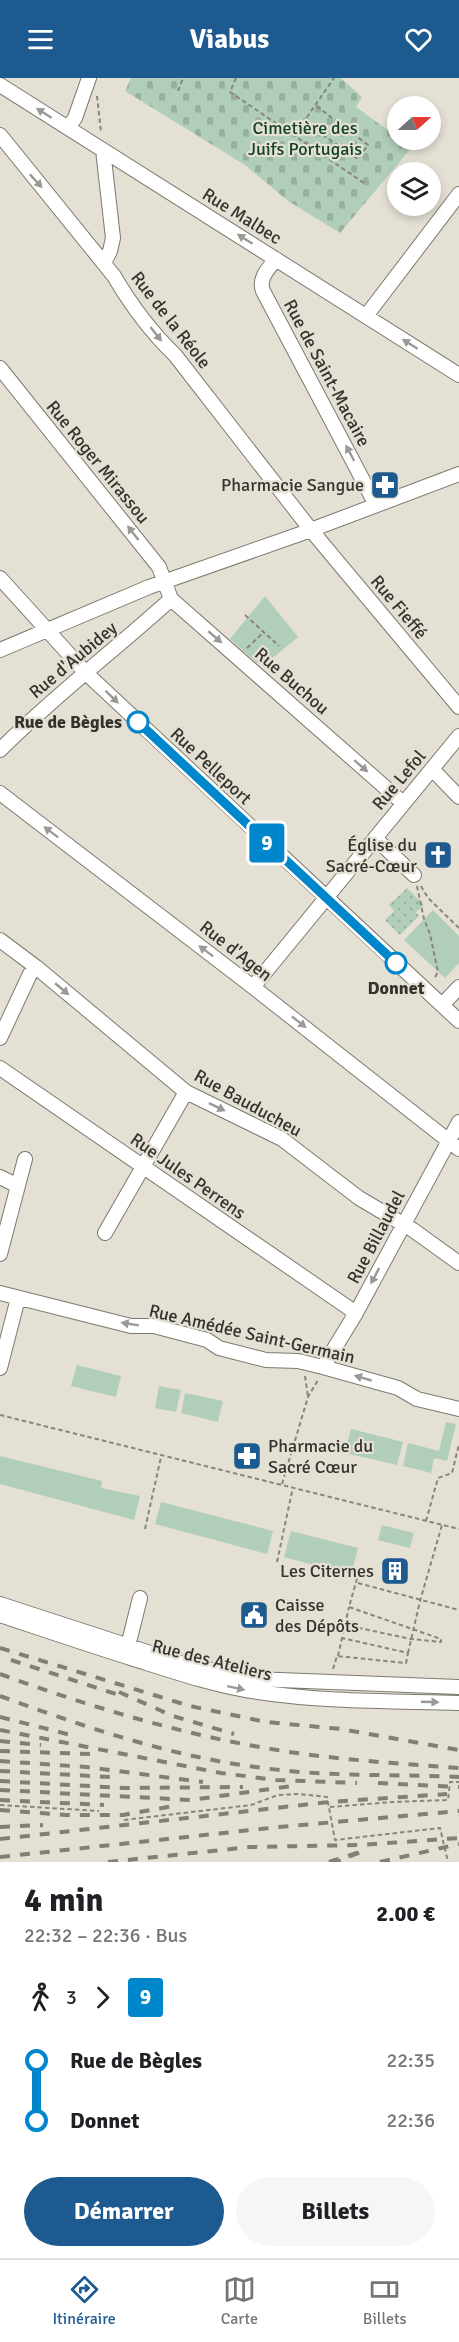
<!DOCTYPE html>
<html lang="fr">
<meta charset="utf-8">
<style>
:root{--surface:#fff;--page:#f6f6f6;--text:#202124;--muted:#757577;--line:#e0e0e0;--accent:#1c5a90}
body{margin:0;font-family:Signika,sans-serif;background:var(--page);color:var(--text);height:100vh;display:flex;flex-direction:column;font-size:22px;white-space:nowrap}
*{box-sizing:border-box;margin:0}
p{font-size:20px;color:var(--muted)}
.icon{flex:none;width:33px;height:33px;fill:none;stroke:currentColor;stroke-width:2;stroke-linecap:round;stroke-linejoin:round}
.map{position:relative;height:1784px;overflow:hidden}
.details{display:flex;flex-direction:column;background:var(--surface);flex:1}
.details>*{flex:none}
.badge{padding:0 12px;border-radius:4px;font-size:21px;line-height:39px}
.needle{width:39px;rotate:69deg}
.tools{position:absolute;left:387px;top:18px;display:grid;gap:12px}
.tools a{display:grid;place-items:center;width:54px;height:54px;border-radius:50%;background:var(--surface);box-shadow:0 3px 9px #0003;font-size:30px}
.map>.badge{position:absolute;translate:-50% -50%;box-shadow:0 0 0 3px #fff}
.legs{display:flex;align-items:center;gap:9px;height:66px;padding:0 24px;font-size:20px}
.legs p{margin-inline-start:auto}
.headline{display:flex;align-items:center;justify-content:space-between;height:102px;padding:0 24px}
h1{font-size:33px;font-weight:700;line-height:45px}
.button{display:flex;gap:12px;margin-top:auto;padding:12px 24px}
.button a{flex:1;height:69px;border-radius:36px;background:var(--accent);color:#fff;font-size:24px;font-weight:700;line-height:69px;text-align:center}
.button a+a{background:var(--page);color:var(--text)}
ul{padding:0 24px;list-style:none}
li{display:flex;align-items:center;gap:21px;height:60px;font-size:22px}
li i{display:grid;place-items:center;width:9px;height:100%;margin:0 8px;background:currentColor}
li i::after{content:'';width:15px;height:15px;margin:-8px;border:4px solid;border-radius:50%;background:var(--surface)}
li p{margin-inline-start:auto}
li:first-child i{background:linear-gradient(#0000 50%,currentColor 0)}
li:last-child i{background:linear-gradient(currentColor 50%,#0000 0)}
header{display:flex;justify-content:space-between;align-items:center;height:78px;padding:0 24px;background:var(--accent);color:#fff;font-size:27px;font-weight:700}
.menu{display:flex;justify-content:space-around;align-items:center;height:84px;border-top:2px solid var(--line);background:var(--surface);font-size:16px;color:var(--muted)}
.menu a{display:grid;justify-items:center;gap:3px}
.menu .active{color:var(--accent)}
.map>svg:first-child{display:block}
.cemetery{fill:url(#cemetery-stones)}
.park{fill:url(#park-dots)}
.garden{fill:#b0ceb9}
.lines{fill:none;stroke-linecap:round;stroke-linejoin:round}
.minor-casing{stroke:#7e796e;stroke-width:16}
.path{stroke:#88857c;stroke-width:2;stroke-dasharray:4.5 3;stroke-linecap:butt}
.minor{stroke:#fff;stroke-width:14}
.rail{stroke:#827f77;stroke-width:4;stroke-dasharray:10 10;stroke-linecap:butt}
.oneway{fill:#9a9996}
.line-1-casing{stroke:#fff;stroke-width:14}
.line-1{stroke:#0086cb;stroke-width:9}
.stop-1-dot{fill:#fff;stroke:#0086cb;stroke-width:3}
.labels{text-anchor:middle;stroke-width:4.5;stroke-linejoin:round;paint-order:stroke}
.park-label{font-size:18px;fill:#114427;stroke:#e5e0d4}
.street-label{font-size:18px;fill:#35332e;stroke:#e5e0d4}
.poi-label{font-size:18px;fill:#35332e;stroke:#e5e0d4;text-anchor:end}
.stop-label{font-size:18px;font-weight:bold;fill:#35332e;stroke:#e5e0d4;text-anchor:end}
</style>
<header><svg class="icon" aria-label="menu" viewBox="0 0 24 24"><path d="M4 6h16M4 12h16M4 18h16"/></svg>Viabus<svg class="icon" aria-label="heart" viewBox="0 0 24 24"><path d="M12 20l-8-8c-3-5 5-10 8-4 3-6 11-1 8 4z"/></svg></header>
<div class="map">
<svg width="459" height="1784" viewBox="0 0 459 1784">
<defs>
<pattern id="cemetery-stones" width="16" height="16" patternUnits="userSpaceOnUse" patternTransform="scale(1.5)"><rect width="16" height="16" fill="#b0ceb9"/><path d="M2 7V4a2 2 0 0 1 4 0v3zM10 15v-3a2 2 0 0 1 4 0v3z" fill="#98b19f"/></pattern>
<pattern id="park-dots" width="8" height="8" patternUnits="userSpaceOnUse" patternTransform="scale(1.5)"><rect width="8" height="8" fill="#b0ceb9"/><path d="M2 2h.1M6 6h.1" fill="none" stroke="#98b19f" stroke-width="1.8" stroke-linecap="round"/></pattern>
</defs>
<rect width="100%" height="100%" fill="#e5e0d4"/>
<path class="cemetery" d="M131 0H341L362 19 356 29 397 59 398 62H401L412 69 340 155 288 123 245 87 125 13Z"/>
<path class="park" d="M407 810 424 827 416 834 419 838 400 857 385 842 394 833 389 827Z"/>
<path class="garden" d="M265 518 298 559 269 583 264 578 257 585 230 561Z
M433 832 459 858V885L445 900 404 862Z
M77 1287 121 1298 116 1319 71 1308Z
M159 1308 181 1312 176 1334 155 1330Z
M185 1315 223 1323 218 1344 181 1335Z
M446 1344 456 1346 447 1383 434 1380 431 1395 403 1388 408 1365 439 1373Z
M351 1351 403 1364 397 1387 345 1375Z
M0 1378 102 1403 101 1410 140 1418 134 1442 0 1406Z
M161 1424 273 1453 267 1476 155 1446Z
M382 1447 414 1455 410 1470 378 1462Z
M291 1453 358 1470 351 1497 284 1479Z"/>
<g class="lines">
<g class="minor-casing">
<path id="minor" d="M0 7 459 297
M68 50 75 40 89 0
M0 57 114 198C131 227 151 254 175 277L311 452 459 629
M103 72 113 160 110 173 104 185
M276 181C269 190 258 200 263 213L376 427
M366 238 459 116
M0 290 159 489 171 521 403 725
M0 500 86 595 459 943
M0 572 149 509 300 456 459 396
M0 672C54 618 115 572 171 521
M432 691 459 719
M0 715 253 909 459 1071
M375 760 414 797
M0 862 36 889 186 1014 282 1061 359 1120 413 1152 459 1185
M253 909 459 658
M442 927 459 909
M0 960 30 896 36 889
M0 990 356 1235
M0 1099 18 1108
M105 1155 186 1014
M0 1176 25 1081
M0 1215 131 1248H154L207 1262 219 1270 266 1282 298 1283 323 1289 398 1310 417 1321 459 1331
M323 1289 356 1235 459 1044
M0 1290 18 1220
M0 1526 178 1584 251 1601 459 1609
M0 1537C45 1552 89 1567 134 1581 175 1594 216 1608 258 1614 324 1624 392 1623 459 1625
M126 1576 140 1520"/>
</g>
<path class="path" d="M236 0 230 14 367 107
M178 13 183 0
M97 18 101 54
M304 44 358 81 368 67 315 27
M294 58 334 0
M245 537 279 568
M247 570 264 554
M417 808 424 841 430 856 438 894 434 901
M421 808 428 820 459 850
M305 1298 308 1319
M0 1337 459 1451
M282 1406 308 1319 318 1302
M426 1443 438 1400 452 1395 459 1366
M145 1451 161 1379
M277 1484 293 1409
M358 1505 459 1532
M345 1547 349 1529
M408 1575 420 1523 442 1447
M338 1578 342 1560
M333 1591 337 1578 406 1585 408 1575 342 1560 345 1547 411 1561 441 1564V1561L349 1529 358 1497
M0 1727 99 1733
M330 1729 392 1724 448 1722 450 1704H459
M124 1742 251 1727 278 1717 300 1716 327 1719 335 1762 440 1750 448 1784"/>
<use href="#minor" class="minor"/>
<path class="rail" d="M0 1570 190 1628 266 1644 341 1651 459 1672
M11 1582 125 1619
M0 1596C99 1632 200 1662 304 1676 356 1683 407 1686 459 1690
M119 1614 173 1638 234 1656
M0 1618C85 1649 172 1679 263 1690 328 1699 394 1696 459 1699
M0 1639 75 1658
M0 1652 221 1695 276 1702 357 1705
M0 1663 41 1667
M0 1673 91 1676
M0 1683 86 1689 203 1704
M0 1693 110 1699
M0 1703 123 1710 243 1709
M378 1705 459 1709
M0 1712 191 1722 292 1708
M0 1722 104 1727
M0 1732 66 1737H123L179 1727
M0 1749 43 1747
M0 1761 329 1724 447 1716
M0 1779 279 1749 459 1733
M108 1784 250 1769 360 1767 459 1760
M329 1784 363 1773 336 1784
M380 1784 459 1766"/>
</g>
<defs><path id="oneway-solid" d="M-6-.8H1V-3.2L6.5 0L1 3.2V.8H-6Z" transform="scale(1.5)"/></defs>
<g class="oneway">
<use href="#oneway-solid" transform="translate(44 35) rotate(-148)"/>
<use href="#oneway-solid" transform="translate(36 103) rotate(47)"/>
<use href="#oneway-solid" transform="translate(245 161) rotate(-148)"/>
<use href="#oneway-solid" transform="translate(156 256) rotate(52)"/>
<use href="#oneway-solid" transform="translate(410 266) rotate(-148)"/>
<use href="#oneway-solid" transform="translate(350 375) rotate(-118)"/>
<use href="#oneway-solid" transform="translate(133 455) rotate(-128)"/>
<use href="#oneway-solid" transform="translate(215 559) rotate(41)"/>
<use href="#oneway-solid" transform="translate(112 619) rotate(44)"/>
<use href="#oneway-solid" transform="translate(361 688) rotate(41)"/>
<use href="#oneway-solid" transform="translate(51 754) rotate(-143)"/>
<use href="#oneway-solid" transform="translate(206 873) rotate(-143)"/>
<use href="#oneway-solid" transform="translate(62 911) rotate(40)"/>
<use href="#oneway-solid" transform="translate(299 944) rotate(38)"/>
<use href="#oneway-solid" transform="translate(217 1029) rotate(26)"/>
<use href="#oneway-solid" transform="translate(375 1198) rotate(118)"/>
<use href="#oneway-solid" transform="translate(130 1246) rotate(-171)"/>
<use href="#oneway-solid" transform="translate(363 1300) rotate(-164)"/>
<use href="#oneway-solid" transform="translate(236 1610) rotate(12)"/>
<use href="#oneway-solid" transform="translate(430 1624) rotate(2)"/>
</g>
<g class="lines">
<g class="line-1-casing">
<path id="line-1" d="M138 644 396 885"/>
</g>
<use href="#line-1" class="line-1"/>
</g>
<defs>
<g id="pharmacy-square" transform="scale(1.5)"><rect x="-9" y="-9" width="18" height="18" rx="4" fill="#1c5a90" stroke="#e5e0d4"/><path d="M-2-6h4v4h4v4h-4v4h-4v-4h-4v-4h4Z" fill="#fff"/></g>
<g id="church-square" transform="scale(1.5)"><rect x="-9" y="-9" width="18" height="18" rx="4" fill="#1c5a90" stroke="#e5e0d4"/><path d="M-1.2-6h2.4v3.5h3.3v2.4h-3.3V6h-2.4V-.1h-3.3v-2.4h3.3Z" fill="#fff"/></g>
<g id="building-square" transform="scale(1.5)"><rect x="-9" y="-9" width="18" height="18" rx="4" fill="#1c5a90" stroke="#e5e0d4"/><path d="M-4-6H4V6H1V3H-1V6H-4ZM-2.5-4.3h1.7v1.8h-1.7ZM.8-4.3h1.7v1.8H.8ZM-2.5-1h1.7V.8h-1.7ZM.8-1h1.7V.8H.8Z" fill="#fff"/></g>
<g id="civic-square" transform="scale(1.5)"><rect x="-9" y="-9" width="18" height="18" rx="4" fill="#1c5a90" stroke="#e5e0d4"/><path d="M-.6-6.5H3V-4.5H.6V-3L4-1V1h2V6H-6V1h2V-1L-.6-3ZM-1.2 2.5V6h2.4V2.5Z" fill="#fff"/></g>
</defs>
<g fill-rule="evenodd">
<use href="#pharmacy-square" x="385" y="407"/>
<use href="#church-square" x="438" y="777"/>
<use href="#pharmacy-square" x="247" y="1378"/>
<use href="#building-square" x="395" y="1493"/>
<use href="#civic-square" x="254" y="1537"/>
</g>
<g class="stop-1-dot">
<circle cx="138" cy="644" r="10"/>
<circle cx="396" cy="885" r="10"/>
</g>
<g class="labels">
<g class="park-label">
<text x="305" y="56">Cimetière des<tspan x="305" dy="21">Juifs Portugais</tspan></text>
</g>
<g class="street-label">
<text transform="translate(242 138) rotate(32)" y="6">Rue Malbec</text>
<text transform="translate(171 242) rotate(52)" y="6">Rue de la Réole</text>
<text transform="translate(327 295) rotate(62)" y="6">Rue de Saint-Macaire</text>
<text transform="translate(98 384) rotate(51)" y="6">Rue Roger Mirassou</text>
<text transform="translate(399 529) rotate(50)" y="6">Rue Fieffé</text>
<text transform="translate(73 582) rotate(-40)" y="6">Rue d'Aubidey</text>
<text transform="translate(292 603) rotate(41)" y="6">Rue Buchou</text>
<text transform="translate(211 688) rotate(43)" y="6">Rue Pelleport</text>
<text transform="translate(399 702) rotate(-50)" y="6">Rue Lefol</text>
<text transform="translate(236 873) rotate(38)" y="6">Rue d'Agen</text>
<text transform="translate(248 1025) rotate(29)" y="6">Rue Bauducheu</text>
<text transform="translate(188 1098) rotate(35)" y="6">Rue Jules Perrens</text>
<text transform="translate(376 1159) rotate(-62)" y="6">Rue Billaudel</text>
<text transform="translate(252 1256) rotate(13)" y="6">Rue Amédée Saint-Germain</text>
<text transform="translate(212 1582) rotate(14)" y="6">Rue des Ateliers</text>
</g>
<g class="poi-label">
<text x="364" y="413">Pharmacie Sangue</text>
<text x="417" y="773">Église du<tspan x="417" dy="21">Sacré-Cœur</tspan></text>
<text x="268" y="1374" text-anchor="start">Pharmacie du<tspan x="268" dy="21">Sacré Cœur</tspan></text>
<text x="374" y="1499">Les Citernes</text>
<text x="275" y="1533" text-anchor="start">Caisse<tspan x="275" dy="21">des Dépôts</tspan></text>
</g>
<g class="stop-label">
<text x="122" y="650">Rue de Bègles</text>
<text x="396" y="916" text-anchor="middle">Donnet</text>
</g>
</g>
</svg>
<div class="tools">
<a><svg class="needle" viewBox="-14 -14 28 28"><path d="M0-13l5 13h-10z" fill="#e53935"/><path d="M0 13l5-13h-10z" fill="#757577"/></svg></a>
<a><svg class="icon" aria-label="layers" viewBox="0 0 24 24"><path d="M12 4l9 5-9 5-9-5zM3 14l9 5 9-5"/></svg></a>
</div>
<b class="badge" style="left:267px;top:765px;background:#0086cb;color:#fff">9</b>
</div>
<section class="details">
<div class="headline"><div><h1>4 min</h1><p>22:32 – 22:36 · Bus</p></div><b>2.00 €</b></div>
<div class="legs"><svg class="icon" aria-label="walk" viewBox="0 0 24 24"><circle cx="13" cy="4" r="2"/><path d="M13 8l-2 6 4 7M11 14l-3 7M7 12l3-4h3l4 4"/></svg>3<svg class="icon" aria-label="forward" viewBox="0 0 24 24"><path d="M9 5l7 7-7 7"/></svg><b class="badge" style="background:#0086cb;color:#fff">9</b></div>
<ul>
<li><i style="color:#0086cb"></i><b>Rue de Bègles</b><p>22:35</p></li>
<li><i style="color:#0086cb"></i><b>Donnet</b><p>22:36</p></li>
</ul>
<div class="button"><a>Démarrer</a><a>Billets</a></div>
</section>
<nav class="menu">
<a class="active"><svg class="icon" aria-label="directions" viewBox="0 0 24 24"><path d="M12 3l9 9-9 9-9-9zM9 14v-3h6M13 9l2 2-2 2"/></svg>Itinéraire</a>
<a><svg class="icon" aria-label="map" viewBox="0 0 24 24"><path d="M3 6l6-2 6 2 6-2v14l-6 2-6-2-6 2zM9 4v14M15 6v14"/></svg>Carte</a>
<a><svg class="icon" aria-label="tickets" viewBox="0 0 24 24"><path d="M3 7h18v10H3zM15 7v10"/></svg>Billets</a>
</nav>
